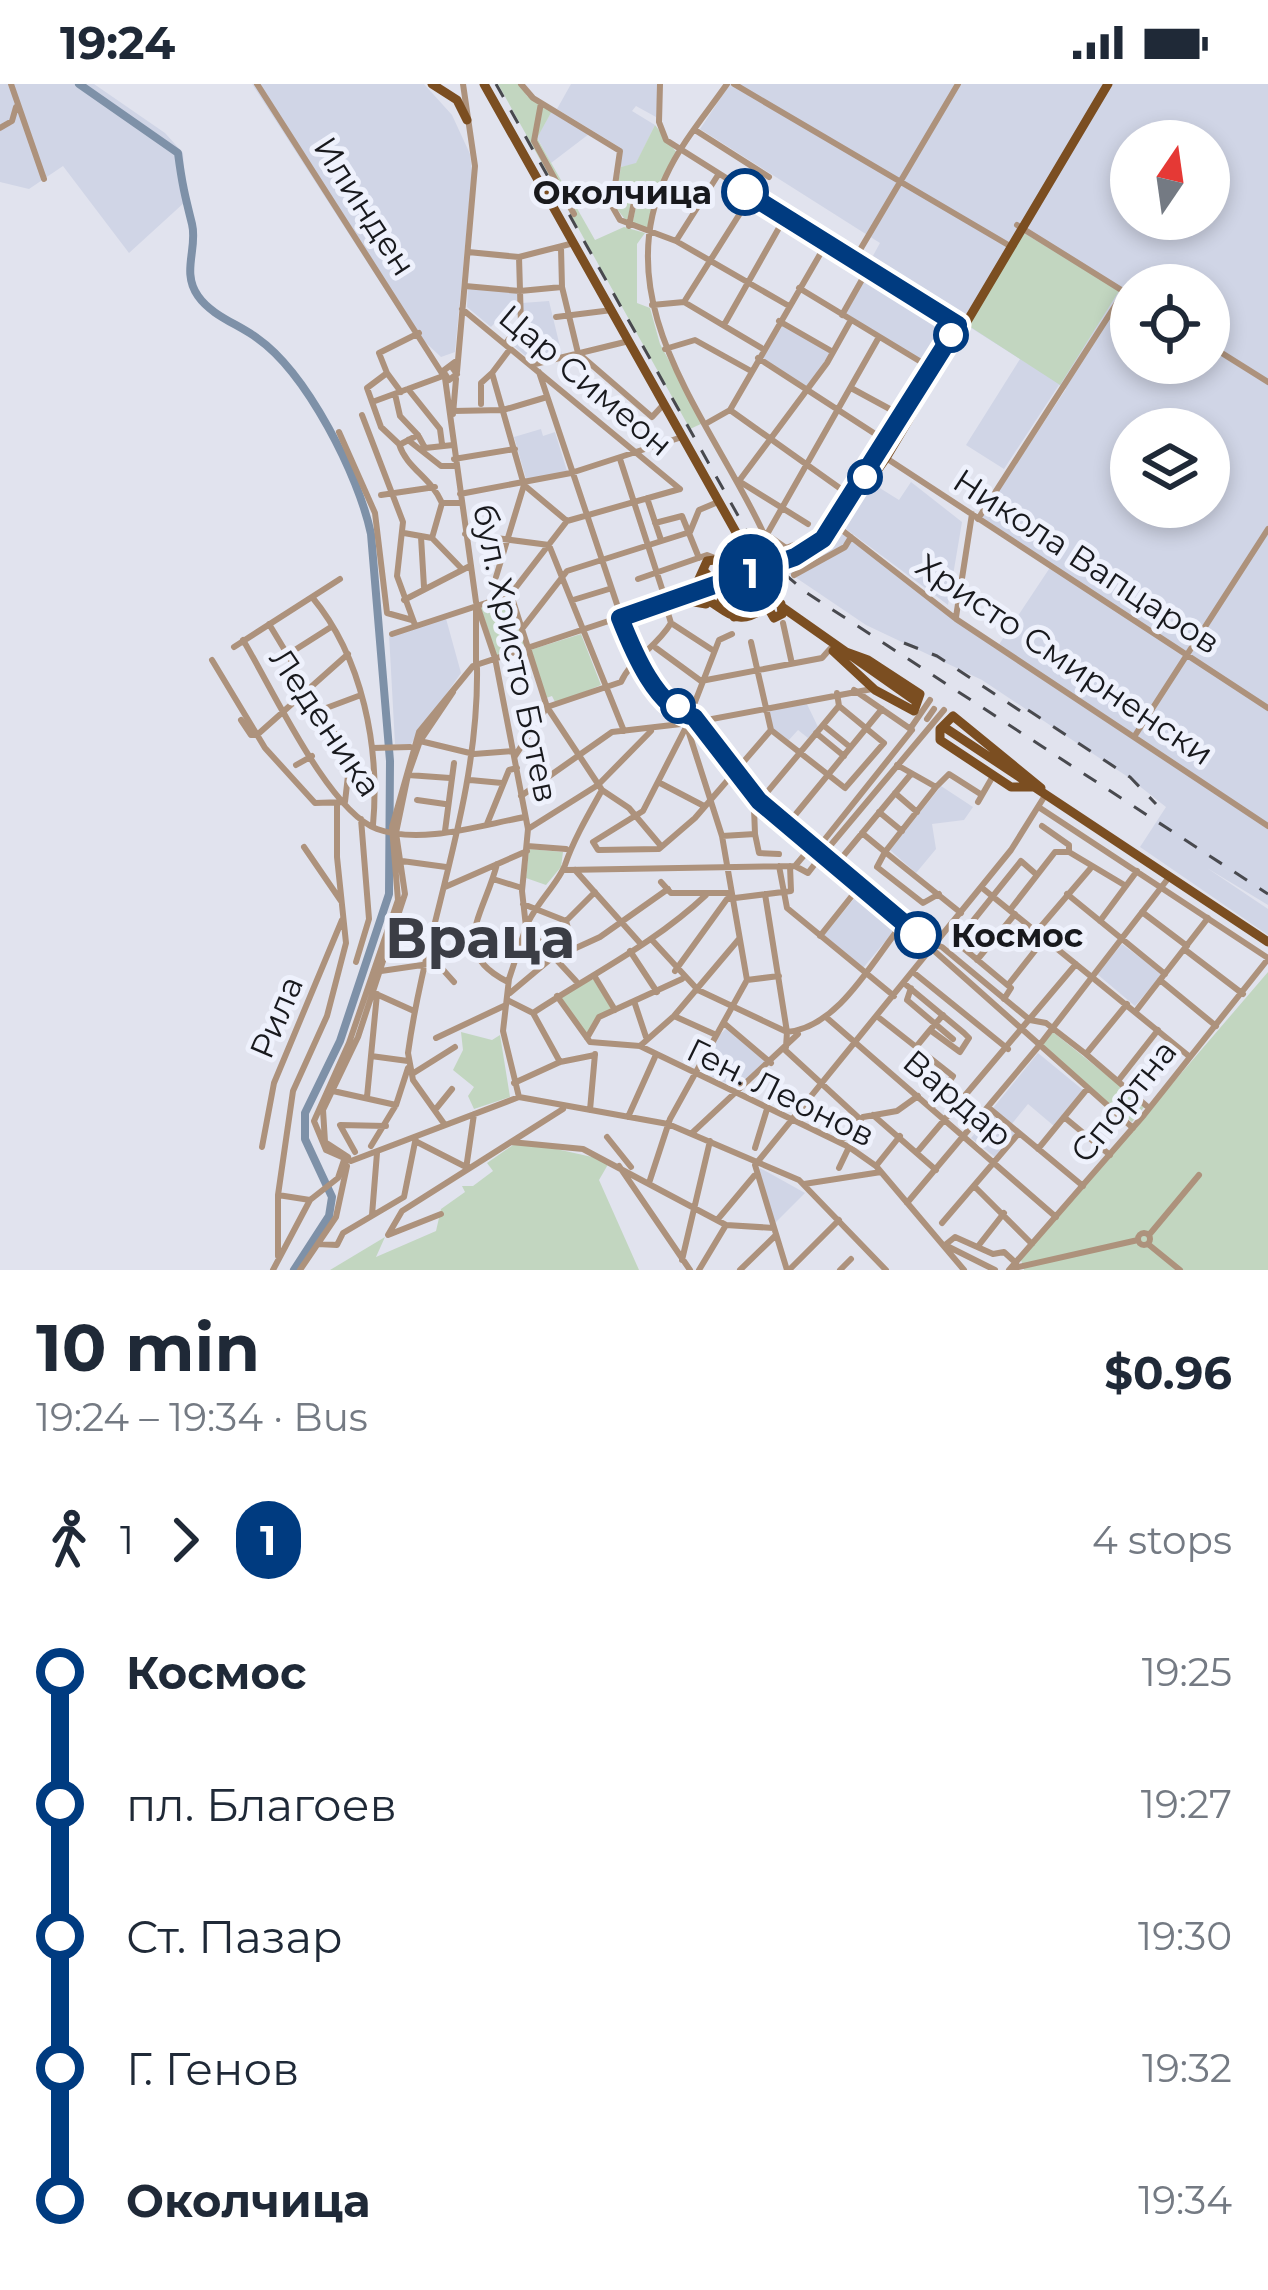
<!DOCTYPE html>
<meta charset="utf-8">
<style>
:root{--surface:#fff;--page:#f6f6f7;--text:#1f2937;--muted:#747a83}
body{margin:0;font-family:Montserrat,sans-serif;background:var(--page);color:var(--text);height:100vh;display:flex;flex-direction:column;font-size:45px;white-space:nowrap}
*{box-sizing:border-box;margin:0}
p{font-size:39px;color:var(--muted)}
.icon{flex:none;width:66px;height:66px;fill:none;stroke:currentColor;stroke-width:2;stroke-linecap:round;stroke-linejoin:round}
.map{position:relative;height:1186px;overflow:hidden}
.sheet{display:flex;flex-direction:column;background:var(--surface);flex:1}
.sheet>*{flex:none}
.badge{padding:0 24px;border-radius:39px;font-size:42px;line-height:78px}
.needle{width:78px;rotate:13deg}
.controls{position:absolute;left:1110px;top:36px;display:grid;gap:24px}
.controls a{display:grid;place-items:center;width:120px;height:120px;border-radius:50%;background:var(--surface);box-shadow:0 6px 18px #0003;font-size:60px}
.map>.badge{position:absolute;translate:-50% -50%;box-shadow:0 0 0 6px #fff}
.legs{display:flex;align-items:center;gap:18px;height:132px;padding:0 36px;font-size:39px}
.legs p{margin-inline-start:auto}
.summary{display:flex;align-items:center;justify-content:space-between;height:204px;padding:0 36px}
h1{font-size:66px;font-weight:700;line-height:90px}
ul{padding:0 36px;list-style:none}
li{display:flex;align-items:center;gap:42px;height:132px;font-size:45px}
li i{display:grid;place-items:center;width:18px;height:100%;margin:0 15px;background:currentColor}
li i::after{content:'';width:30px;height:30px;margin:-15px;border:9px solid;border-radius:50%;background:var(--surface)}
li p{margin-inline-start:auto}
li:first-child i{background:linear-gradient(#0000 50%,currentColor 0)}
li:last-child i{background:linear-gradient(currentColor 50%,#0000 0)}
.status{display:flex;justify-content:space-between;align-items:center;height:84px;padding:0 60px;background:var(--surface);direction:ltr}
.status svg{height:33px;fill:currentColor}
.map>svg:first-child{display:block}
.built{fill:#d0d5e6;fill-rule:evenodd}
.green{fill:#c2d6c0}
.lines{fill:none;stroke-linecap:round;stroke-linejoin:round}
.river{stroke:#7e91a8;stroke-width:8}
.minor{stroke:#ad927c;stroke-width:6}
.major{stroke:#7b4e21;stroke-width:9}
.rail{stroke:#48494e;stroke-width:3;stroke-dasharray:15 15;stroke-linecap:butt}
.major-bridge{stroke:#7b4e21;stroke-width:9}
.line-1-casing{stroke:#fff;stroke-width:27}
.line-1{stroke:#003b80;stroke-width:18}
.stop-1-dot{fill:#fff;stroke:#003b80;stroke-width:6}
.labels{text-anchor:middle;stroke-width:10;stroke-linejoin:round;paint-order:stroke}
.stop-label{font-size:33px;font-weight:bold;fill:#18191d;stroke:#eef1fc;text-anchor:end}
.street-label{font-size:33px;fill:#18191d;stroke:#eef1fc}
.town-label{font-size:57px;font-weight:bold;fill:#3b3d45;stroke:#eef1fc}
</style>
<div class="status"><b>19:24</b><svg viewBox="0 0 49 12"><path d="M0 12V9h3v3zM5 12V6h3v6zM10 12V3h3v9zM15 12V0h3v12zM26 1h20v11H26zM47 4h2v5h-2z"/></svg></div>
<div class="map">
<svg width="1268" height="1186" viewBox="0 0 1268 1186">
<rect width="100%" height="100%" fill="#e1e3ee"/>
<path class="built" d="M0 0H94L165 49 183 69 186 117 129 169 63 82 29 105 0 98Z
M252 0H424L452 31 470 70 472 89 455 268 441 273 409 243Z
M571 0H658L656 33 636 22 632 27 655 41 636 80 621 83V64L557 25Z
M730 0H1268V821L1207 784 1268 825V851L1140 763 1166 723 1128 693 982 596 866 541 789 489 825 467 838 447 996 565 1051 482 980 435 1066 305 1059 301 1004 385 966 361 1020 275 869 179 880 159 700 45ZM1131 57H1209V135H1131ZM1131 201H1209V279H1131ZM1131 345H1209V423H1131Z
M552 27 589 50 551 79 537 53Z
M867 189 955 243 931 282 843 229Z
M468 204 518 209 519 231 504 229 491 243 467 223Z
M549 217 562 271 532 277 509 258 523 241 522 219Z
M783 241 831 268 807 303 763 274Z
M541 345 543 352 555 348 567 387 527 398 514 353Z
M911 398 962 438 948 521 842 442 866 405 875 401 899 416Z
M445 531 461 589 411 660H395L389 550Z
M806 618 818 643 808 654 798 646 788 657 773 645 769 626Z
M941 702 973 723 964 736 932 740 936 765 916 789 890 766Z
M858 810 898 842 863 884 824 851Z
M1122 860 1162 890 1135 922 1097 890Z
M727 944 767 978 737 1003 705 990 703 983 714 956Z
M1038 969 1083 1006 1054 1042 1028 1020 1011 1041 993 1024Z
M991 1030 1015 1050 996 1074 971 1054Z
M760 1084 805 1109 774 1140 757 1091Z"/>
<path class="green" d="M498 0H520L527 12 552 27 537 54 595 156 624 143 645 149 637 160V219L650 224 660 260 703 339 690 345Z
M655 41 677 69 648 146 632 141 638 114 632 115 627 138 614 121 621 83 636 79Z
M1024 149 1119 207 1060 301 969 242Z
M510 513 526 563 497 572 479 519Z
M581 550 601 601 556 620 552 612 546 614 530 566Z
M529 765 563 768 561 783 546 801 526 794Z
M1268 888V1186H1024L1021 1176Z
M593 895 611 924 593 938 586 952 559 913Z
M461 948 492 956 500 951 510 1013 474 1025 468 1012 474 1003 453 986 463 966Z
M1053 948 1145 1022 1132 1038 1041 963Z
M534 1060 610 1077 599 1096 639 1186H330L385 1153 376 1173 436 1147 441 1125 465 1108 462 1102H473L493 1087 487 1079 513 1061Z"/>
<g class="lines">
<path class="river" d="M79 0 178 69C182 100 185 112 192 140 198 164 181 188 198 212 212 232 238 240 257 254 307 289 359 392 371 450L390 677 389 810 340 957 305 1029V1055L332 1113 329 1132 294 1186"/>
<path class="minor" d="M11 0 44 95
M257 0 443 291
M521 0 533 14 620 67 612 122 620 136 676 157 789 222
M660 0 659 38 666 56 959 241
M727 0C706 30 681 59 666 92 605 221 712 338 763 448L786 464 812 454
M734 0 1010 162
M541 19 534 57 574 130
M0 44 12 37 16 23
M695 46 769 93
M1017 141 1131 212
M629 142 634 118
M676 157 718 91
M561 164 562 203 578 269 652 333 664 320
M468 168 519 173 574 159
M854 176 958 0
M465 202 520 207 562 203
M799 204 931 284
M684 218 751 112
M652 221 684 218 763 265
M462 225 680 405
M842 231 868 185
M556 233 612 226
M779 237 833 268
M724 241 784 135
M505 260 521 240 519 173
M1209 261 1268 298
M665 265 695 256 751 287
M758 274 883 355
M531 281 629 257
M451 282 457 290 449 296 443 287 455 278
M457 288 475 82 463 0
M539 288 633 568 649 597 685 631 694 633C711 693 873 815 927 858L942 863 1030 936 1046 939 1086 970 1149 1024
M387 289 401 308
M445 294 476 518 495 574 528 745 522 807 526 843 509 895 503 947 519 1013
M851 304 899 330
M408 305 440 345 442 360
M395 310 400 332 418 351
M375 317 443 292
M481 320V299L492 289
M730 326 841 405
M453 327 503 326 547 313
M453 330 456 295
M362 331 403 438 397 492 415 541
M707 339 730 326 826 160
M339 348 375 429 387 529 412 536
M408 356 441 382H455
M399 360 381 343 367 304 387 289 379 269 419 249
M399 360C407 385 431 393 442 419
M401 360 418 351 425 364 453 361
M883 372 1268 624
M454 375 515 365
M620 375 665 514
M739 397 827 279 851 236
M742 399 808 440
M524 401 567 437
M460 410 571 389 682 353
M381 411 435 403
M647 414 661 456
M978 435 1124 208
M655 439 682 432 699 474
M838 443 956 535 1268 742
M404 449 432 454 462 485
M465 450 549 461 624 647
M766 452 879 253
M421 453 424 503
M432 454 442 419H460
M794 491 845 463 851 453
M496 493 524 401 492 289 510 265
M638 495 707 471 715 474
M511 511 547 623 602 706 629 724 661 762
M698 511 730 501
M312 513C363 574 380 664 373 741
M681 513 473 582 419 648 392 743 398 816 349 959 314 1037 326 1066 351 1077 519 1013 668 1040 799 1096 886 1186
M404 516 470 482
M573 516 609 505
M665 519 671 539 714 567
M956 533 972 430
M783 539 792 580
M522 545 567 487 690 448 699 426 718 418
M392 550 510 511 567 437 680 405
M243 556C271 602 328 727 377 745 421 761 481 741 525 733
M751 558 771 646 845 704 884 659 839 622 837 609
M234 563 340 495
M656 564 701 597 822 574 830 565
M287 571 331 543
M212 576 265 664 315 719 345 718 350 674 269 540
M476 580V522
M854 606 912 646
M321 626 361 611
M690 631 719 556 732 550
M927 635 934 625
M241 636 251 651H257L348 570
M696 638 872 605
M823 641 850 663
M685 645 643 727 593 758 598 766 659 765 695 734 771 646
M910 645 930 616
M816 649 844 672
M1134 653 1268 445
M420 657 474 670 513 667
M372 664 410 663
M515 672 547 623 621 598C631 575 657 563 671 539
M296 681 312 672
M897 681 936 703 885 768 961 829
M408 691 450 694
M470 696 502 699
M660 699 704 722
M936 703 949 690 982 711
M895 709 917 728
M521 712 612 648 681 640
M417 716 445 720
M978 718 993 692
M1040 724 1268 874
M879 728 902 747
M487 740 509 686 517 684
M786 742 882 625
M528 745 598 701 651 647
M445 747 454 679
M862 749 885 768 877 783 923 819 939 810
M755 750 754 724 838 623
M722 752 755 750 759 769 779 770
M527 762 566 765
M304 763 341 817
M811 763 795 782 808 789 818 776
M817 765 912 646
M1069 768 1126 802
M844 771 911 690
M819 775 944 626
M402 777 446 783
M497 780C484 831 447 868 508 898
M779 782 787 824 894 912
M565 786 795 782
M575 786 640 859
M493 795 522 804
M661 798 671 809H731
M445 803 527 767
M981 803 1190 973
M1067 810 1165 890
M523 820 566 837 573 861
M1010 826 1055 768H1069V761L1042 742
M1142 828 1187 862
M566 837 595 808
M1100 837 1137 787
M476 847 518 861
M1037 847 1090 785
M820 852 859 803
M652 856 698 906 787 948 765 810
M931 864 1133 1044
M1184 865 1243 910
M630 867 657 908
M554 874 600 853 668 805
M977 876 1015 830
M356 878 369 835 361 735
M436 878 454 898
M381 887 436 879
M675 887 727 815 791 807 790 782
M913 888 1008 965
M595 893 615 926
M747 896 779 892
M1160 896 1216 942
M576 897 526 843C535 820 558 800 565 781 573 757 588 731 602 706
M905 900 964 949 969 954 960 968 930 946 943 931
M1008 901 1045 854
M911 904 907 916 953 955
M374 909 414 927
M510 909 553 873
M557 912 590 958 640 962 849 1063 876 1082 964 1186
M1004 915 1011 904 956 858 1021 777 1037 791
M507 916 533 929 560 978
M634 917 646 953
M1136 927 1208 834
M533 929C592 890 654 860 706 811
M674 932 714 950
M878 933 953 992 932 1023
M827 934 1056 1133
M725 940 771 979
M436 954 506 921
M587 954 599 933 682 895
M640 962 674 932 739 855
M786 963 787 948C838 944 873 876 903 839
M916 963 930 946
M784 965 860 1035
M1086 970 1127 920
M371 972 408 977
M412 990 455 963
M1118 997 1158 946
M514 999 560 978 595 971
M333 1007 396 1021
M367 1013 377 910
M989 1024 1083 1102
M435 1026 452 1005
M590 1026 595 970
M873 1031 936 1086
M628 1033 655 973
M1064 1033 1110 1071
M445 1041 413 996 408 969C426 839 479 717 477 584
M692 1049 798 950
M607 1053 631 1083
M417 1058 466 1083
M511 1058 583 1065 726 1141 774 1144
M840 1058 863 1033 897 1027 918 1012
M371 1062 396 1021 408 984
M262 1063 274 999 342 836
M755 1064 767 1025
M1038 1065 1087 1005
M918 1067 1076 880
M355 1068 340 1041 386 1042
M348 1073 325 1058 323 1026 358 953 405 810 396 749 408 691 420 657 453 608
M619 1082 690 1186
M876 1082 900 1052
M839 1084 849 1063
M466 1085 474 1030
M649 1099 670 1035 747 896 722 752 688 646
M804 1100 881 1088
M975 1103 1032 1160
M278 1111 310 1116
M907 1119 1038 963 1170 792
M441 1130 388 1151 402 1127 563 1025
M372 1131 377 1069
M718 1135 754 1092
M942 1139 1019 1049
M1138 1155a6 6 0 1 1 12 0a6 6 0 1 1-12 0Z
M1149 1151 1199 1091
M318 1160 337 1161 343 1149 404 1113 416 1053
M1148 1160 1180 1186
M945 1161 955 1153 993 1170 1004 1168 1016 1179
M979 1161 1004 1129
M949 1163 995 1186
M278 1172V1111L293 1007 327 932 346 859 337 773V721
M682 1176 710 1057
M1014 1184 1138 1156
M273 1186 310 1116 338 1094 344 1076
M300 1186 336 1133 347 1082
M699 1186 726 1141
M740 1186 776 1151
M787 1186 755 1081 1011 766 1046 710
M789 1186 839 1136
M840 1186 851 1175
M1009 1186 1144 1031 1268 875"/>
<path class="major" d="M432 0 457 16 467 36
M484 0 755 482
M875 378 956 244
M704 487 714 498 734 494
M693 508 707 477 736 473 742 463
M692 509C727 520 733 552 772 518L781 520 782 530 774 534 767 522
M683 516 706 520
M761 523 764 499
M782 523 917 618
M734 533 721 517 730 501 802 474 838 443 886 374 1108 0
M833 567 875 606 914 627 920 610 868 576 835 564
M944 643 1268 858
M1033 703H1011L940 656V645L953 632 1041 704"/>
<path class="rail" d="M496 0 745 444 769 477 807 509 1268 810
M904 559 937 572 1028 632
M1028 626 1130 693 1156 720"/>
<path class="major-bridge" d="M755 482 762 495"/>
</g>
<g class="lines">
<g class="line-1-casing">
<path id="line-1" d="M745 108 958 241 823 455 795 473 620 534C633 567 657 626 694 633L759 717 918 851"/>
</g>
<use href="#line-1" class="line-1"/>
</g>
<g class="stop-1-dot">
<circle cx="745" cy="108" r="21"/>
<circle cx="951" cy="251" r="15"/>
<circle cx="865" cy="393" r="15"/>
<circle cx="678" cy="622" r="15"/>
<circle cx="918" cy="851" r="21"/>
</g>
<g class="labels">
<g class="stop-label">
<text x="712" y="120">Околчица</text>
<text x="951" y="863" text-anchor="start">Космос</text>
</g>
<g class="street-label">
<text transform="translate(365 122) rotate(57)" y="12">Илинден</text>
<text transform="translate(586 296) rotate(40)" y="12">Цар Симеон</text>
<text transform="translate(1087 477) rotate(33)" y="12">Никола Вапцаров</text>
<text transform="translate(516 569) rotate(78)" y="12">бул. Христо Ботев</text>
<text transform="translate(1065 575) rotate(34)" y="12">Христо Смирненски</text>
<text transform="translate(326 638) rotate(56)" y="12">Леденика</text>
<text transform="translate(276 933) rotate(-67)" y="12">Рила</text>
<text transform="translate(781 1008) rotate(26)" y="12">Ген. Леонов</text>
<text transform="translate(958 1014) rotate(40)" y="12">Вардар</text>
<text transform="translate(1123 1017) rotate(-51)" y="12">Спортна</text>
</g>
<g class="town-label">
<text x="480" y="874">Враца</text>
</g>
</g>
</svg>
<div class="controls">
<a><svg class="needle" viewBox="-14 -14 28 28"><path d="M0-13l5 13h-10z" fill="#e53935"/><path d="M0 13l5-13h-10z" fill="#747a83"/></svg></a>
<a><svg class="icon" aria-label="locate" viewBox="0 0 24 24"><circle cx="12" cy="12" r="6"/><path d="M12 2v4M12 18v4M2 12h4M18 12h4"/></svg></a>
<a><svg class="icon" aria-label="layers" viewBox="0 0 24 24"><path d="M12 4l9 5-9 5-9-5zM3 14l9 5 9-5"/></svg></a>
</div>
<b class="badge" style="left:751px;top:489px;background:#003b80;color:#fff">1</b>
</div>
<section class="sheet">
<div class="summary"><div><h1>10 min</h1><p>19:24 – 19:34 · Bus</p></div><b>$0.96</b></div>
<div class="legs"><svg class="icon" aria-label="walk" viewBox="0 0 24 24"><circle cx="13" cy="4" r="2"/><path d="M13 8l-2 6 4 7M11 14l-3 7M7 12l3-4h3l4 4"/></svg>1<svg class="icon" aria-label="forward" viewBox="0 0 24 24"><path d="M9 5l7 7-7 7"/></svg><b class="badge" style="background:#003b80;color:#fff">1</b><p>4 stops</p></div>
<ul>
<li><i style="color:#003b80"></i><b>Космос</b><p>19:25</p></li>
<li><i style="color:#003b80"></i><span>пл. Благоев</span><p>19:27</p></li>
<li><i style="color:#003b80"></i><span>Ст. Пазар</span><p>19:30</p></li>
<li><i style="color:#003b80"></i><span>Г. Генов</span><p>19:32</p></li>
<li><i style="color:#003b80"></i><b>Околчица</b><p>19:34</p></li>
</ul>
</section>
